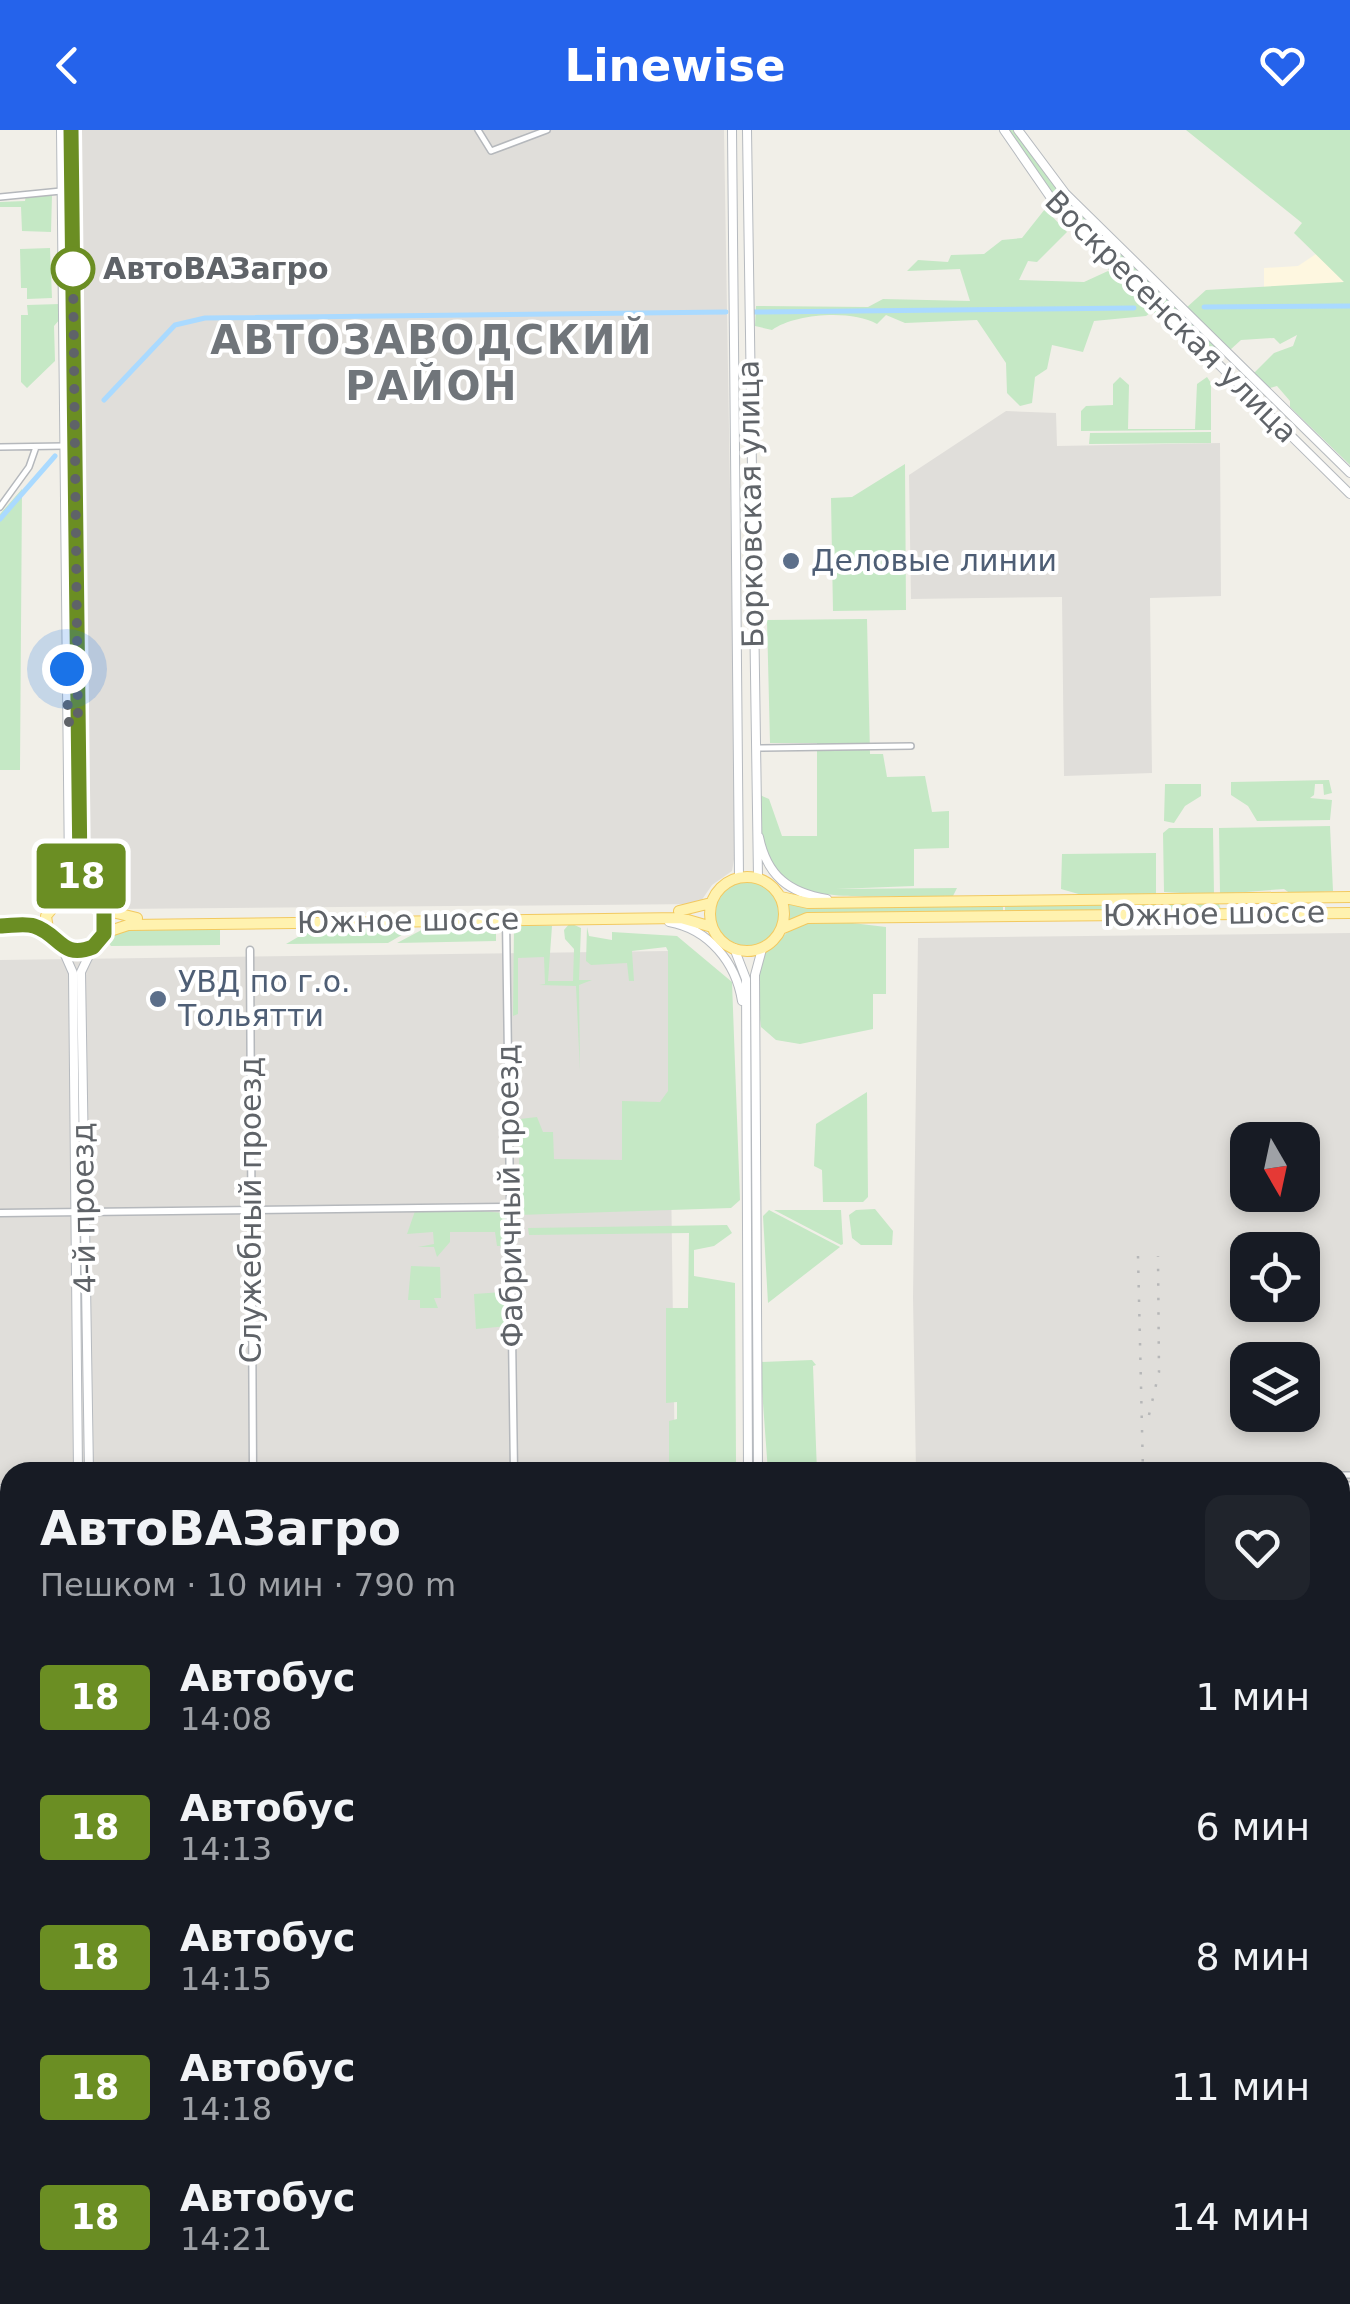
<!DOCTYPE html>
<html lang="ru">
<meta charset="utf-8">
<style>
:root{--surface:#171b24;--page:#20242c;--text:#f1f3f6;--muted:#9ea1a6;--accent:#2563eb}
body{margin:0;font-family:"DejaVu Sans",sans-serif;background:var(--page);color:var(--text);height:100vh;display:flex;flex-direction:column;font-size:38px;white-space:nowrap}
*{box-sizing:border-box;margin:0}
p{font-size:32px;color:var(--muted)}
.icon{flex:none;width:55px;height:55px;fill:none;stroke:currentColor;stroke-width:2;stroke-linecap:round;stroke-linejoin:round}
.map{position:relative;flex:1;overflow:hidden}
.sheet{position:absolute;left:0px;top:1332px;width:1350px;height:842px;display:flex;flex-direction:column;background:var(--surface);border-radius:30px 30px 0 0;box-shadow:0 5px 15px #0003}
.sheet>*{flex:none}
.badge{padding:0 20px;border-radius:8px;font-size:35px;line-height:65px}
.needle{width:65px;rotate:171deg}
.buttons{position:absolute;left:1230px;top:992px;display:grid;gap:20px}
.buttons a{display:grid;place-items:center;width:90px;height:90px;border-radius:20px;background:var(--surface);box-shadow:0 5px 15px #0003;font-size:50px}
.you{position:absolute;width:50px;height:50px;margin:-25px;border:8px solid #fff;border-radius:50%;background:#1a73e8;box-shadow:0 0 0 15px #1a73e833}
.map>.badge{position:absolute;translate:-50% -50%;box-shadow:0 0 0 5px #fff}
.round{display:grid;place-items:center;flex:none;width:105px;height:105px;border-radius:20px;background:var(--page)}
.overview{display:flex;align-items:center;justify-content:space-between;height:170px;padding:0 40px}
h1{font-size:48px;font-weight:700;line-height:75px}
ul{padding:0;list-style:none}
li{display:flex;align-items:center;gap:30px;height:130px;padding:0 40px}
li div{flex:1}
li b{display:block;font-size:38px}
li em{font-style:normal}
li .badge{min-width:110px;font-weight:700;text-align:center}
header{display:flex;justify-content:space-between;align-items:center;height:130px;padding:0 40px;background:var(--accent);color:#fff;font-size:45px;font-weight:700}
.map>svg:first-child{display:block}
.commercial{fill:#fef7e0}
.industrial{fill:#e0deda;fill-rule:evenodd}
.green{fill:#c5e8c5}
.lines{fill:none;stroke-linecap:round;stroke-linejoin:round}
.canal{stroke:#aadaff;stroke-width:5}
.minor-casing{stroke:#b5b8bc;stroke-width:8}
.tertiary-casing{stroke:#b5b8bc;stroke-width:9}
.secondary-casing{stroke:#b6babf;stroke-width:10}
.primary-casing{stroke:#f2c960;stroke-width:12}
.minor{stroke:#fff;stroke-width:5}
.tertiary{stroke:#fff;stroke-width:6}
.secondary{stroke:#fff;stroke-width:8}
.primary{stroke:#fff2af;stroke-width:10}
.rail{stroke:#b6b7b8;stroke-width:2.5;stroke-dasharray:2.5 12;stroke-linecap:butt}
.line-casing{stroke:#fff;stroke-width:22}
.line{stroke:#6b8e23;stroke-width:15}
.walk{stroke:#5f6368;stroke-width:10;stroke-dasharray:0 18}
.stop-dot{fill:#fff;stroke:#6b8e23;stroke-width:5}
.service-dot{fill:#5c6f8a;stroke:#fff;stroke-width:4}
.labels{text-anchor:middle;stroke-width:8;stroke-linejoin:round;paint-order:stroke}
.stop-label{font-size:30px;font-weight:bold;fill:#5f6368;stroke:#fff;text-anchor:start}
.street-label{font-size:30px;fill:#5f6368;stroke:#fff}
.service-label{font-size:30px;fill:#4e5e75;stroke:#fff;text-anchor:start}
.district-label{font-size:40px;font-weight:bold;letter-spacing:2.5px;fill:#70757a;stroke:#fff}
</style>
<header><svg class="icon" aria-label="back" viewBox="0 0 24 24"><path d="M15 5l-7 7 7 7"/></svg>Linewise<svg class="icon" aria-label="heart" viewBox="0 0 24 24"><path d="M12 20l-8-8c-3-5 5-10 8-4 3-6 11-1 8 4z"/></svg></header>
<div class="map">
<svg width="1350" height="2174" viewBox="0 0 1350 2174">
<rect width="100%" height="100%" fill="#f1efe8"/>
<path class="commercial" d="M1316 124 1345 153 1264 157V138L1298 136Z"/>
<path class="industrial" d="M78 0H724L736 718 732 741 712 755 699 774 115 779 87 745Z
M1006 281 1056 283 1057 316 1220 313 1221 466 1150 468 1152 643 1064 646 1062 467 911 469 909 345Z
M1350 803V1728L1340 1729V1342H916L913 1167 918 808ZM1248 1010H1302V1065H1248ZM1248 1120H1302V1175H1248ZM1248 1230H1302V1285H1248Z
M668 821 675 1342H10V1355L0 1356V830Z
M0 1373H10V1710H0Z
M1340 1757H1350V2174H775V2165H1340Z
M271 2165H753V2174H271Z"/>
<path class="green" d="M1007 0H1015L1064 67 1219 219V225L1046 60Z
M1186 0H1350V335L1290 277V271L1277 256 1270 258 1254 243 1274 223 1293 216 1297 205 1280 214 1274 208 1241 210 1230 220 1186 178 1206 160 1344 152 1294 103 1302 93Z
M26 65H52L51 102 22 101 21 77H0V72L25 71Z
M1045 79 1067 102 1037 132 1028 131 1019 150 1084 152 1108 141 1139 170 1072 103 1079 100 1210 231V237L1147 176 1150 183 1146 186 1094 191 1083 222 1052 215 1047 239 1035 247 1032 273 1020 276 1007 263 1006 233 977 190 905 193 886 185 877 194C851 179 794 184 772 200L755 196 756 176 868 177 883 169 970 171 960 139 907 141 918 130 948 132 951 125 984 124 1002 110 1022 108Z
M50 118 52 168 27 169V158H21L20 119Z
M60 174V189L54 196 55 231 27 258 21 252V185H28L27 175Z
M1120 247 1129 255 1128 299H1195L1197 254 1207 247 1211 253V300L1081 301V281L1086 276 1113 275V254Z
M1211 302V313L1089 314 1090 303Z
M905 334 906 480 833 481 831 368 852 367Z
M22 359 20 640H0V384Z
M867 489 870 624H883L887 647 925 646 932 682 949 681V718L914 719V756L836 759 957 758 953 766C933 770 912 766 891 766 813 768 749 766 760 665L769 669 782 706H817V613H770L767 490Z
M1329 650 1332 663 1324 665 1323 654H1315L1314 665 1310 668 1332 670 1330 690 1257 691 1248 676 1231 665V652Z
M1165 654H1201V666L1185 676 1174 693 1164 691Z
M1330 696 1333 761 1291 764 1284 759 1220 764 1219 698Z
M1169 698H1213L1214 765 1164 762 1163 703Z
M1156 723V765L1089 767 1061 759 1062 724Z
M714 784a33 33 0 1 1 66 0a33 33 0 1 1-66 0Z
M1218 772 1221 779 1005 783V774Z
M788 774H1003V783L805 785 789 790Z
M835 791 886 797V864H873V899L800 914 776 910 761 897 755 848 763 824 798 793Z
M570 793 581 798 579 850H592L579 855 580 941 576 856 539 855 545 854 544 827 518 828V884L513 886 514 795H552L521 796H552L548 851H573L574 819 565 809 564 800Z
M450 794 458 799 496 797V811L397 813 431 795Z
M419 795 388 813 286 814 317 796Z
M220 797V815L111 816 107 811 114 800Z
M587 797 589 806 612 810V802L677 806 732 852 740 1070 731 1078 518 1085 520 989 537 987 543 1002H553L554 1029 622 1030V971L660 972 668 961V821L666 817 632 821 634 851H629L627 833 591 835 586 831Z
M867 962 868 1067 863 1072H823L822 1040 814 1036 816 994Z
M875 1079 893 1101 892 1115H861L852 1108 849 1085 856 1080Z
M465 1080 505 1083 508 1116H497L495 1102H450V1112L437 1127 434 1117H418L434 1114 433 1102 407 1104 415 1081Z
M769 1080 840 1117 768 1173 763 1086Z
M774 1080H841L843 1114 841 1115Z
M727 1095 732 1103 714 1116 694 1120V1146L735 1153 736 1332 731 1342H669V1291L677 1289V1272L666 1273V1178H688L689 1103 529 1105 528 1098Z
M411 1136 440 1137 441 1168H434L438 1178H420V1170H408Z
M503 1162 508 1196 476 1199 474 1164Z
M812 1230 816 1235 813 1236 817 1342H768L760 1232Z"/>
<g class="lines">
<path class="canal" d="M1204 177 1350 176
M753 182 1134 178
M104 270 175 195 205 188 726 182
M0 389 55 326"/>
<g class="minor-casing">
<path id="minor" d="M478 0 491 21 547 0
M0 67 61 61
M0 317 64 316
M0 377 29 337 36 317
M758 618 911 616
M1340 1345H1350
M1340 1355H1350
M0 1715H10
M0 1891H10
M0 2164 10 2165
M960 2165V2174
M92 2174V2165"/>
</g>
<g class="tertiary-casing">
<path id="tertiary" d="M506 790 514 1342
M250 820 253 1342
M0 1083 503 1077"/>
</g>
<g class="secondary-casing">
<path id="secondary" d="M61 0 69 741 64 764
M71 0 80 741 88 764
M732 0 739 747
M747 0 758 748
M1004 0 1053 71 1350 364
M1018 0 1065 63 1350 343
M759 707C767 746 789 763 827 769
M669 792C709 799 736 833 742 871
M62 818 73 843 78 1342
M734 818 746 849 748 1342
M89 1342 81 842 93 817
M758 1342 755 845 762 819
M0 1359H10
M0 1371H10
M1340 1749H1350
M1340 1756H1350
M760 2165 761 2174
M768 2165V2174"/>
</g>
<g class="primary-casing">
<path id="primary" d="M710 784a37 37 0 1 1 74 0a37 37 0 1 1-74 0Z
M781 767 808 773 1350 767
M104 780 137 788
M679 781 711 773
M0 796H34L57 816 82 821 102 807 104 780 88 764H64L46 786 49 806
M781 799 807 788 1350 783
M104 803 128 795 681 788 712 797"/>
</g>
<use href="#minor" class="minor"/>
<use href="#tertiary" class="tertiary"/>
<use href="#secondary" class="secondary"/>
<use href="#primary" class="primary"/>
<path class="rail" d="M1138 1126 1143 1342
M1149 1285 1159 1242 1158 1126
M1347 1647H1350
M0 1651 9 1636
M0 1675 10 1667
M1340 1681 1350 1680
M0 1704H10
M0 1768H10
M0 1784H10
M1340 1785 1350 1786
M0 1818H10
M0 1833H10
M1340 1862H1350
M1340 2086 1350 2084
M218 2165V2172
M422 2165V2174"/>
</g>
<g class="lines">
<g class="line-casing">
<path id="line" d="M0 796C11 796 24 793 34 796 60 804 61 830 93 817L104 804V780L88 764 80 741 71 0"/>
</g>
<use href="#line" class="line"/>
<path class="walk" d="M67 539 68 592H78L73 139"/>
</g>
<circle class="stop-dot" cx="73" cy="139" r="20"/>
<g class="service-dot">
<circle cx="791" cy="431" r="10"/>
<circle cx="158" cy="869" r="10"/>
</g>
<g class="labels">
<g class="stop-label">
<text x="103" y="149">АвтоВАЗагро</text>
</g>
<g class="street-label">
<text transform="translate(1171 187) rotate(45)" y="10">Воскресенская улица</text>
<text transform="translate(751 374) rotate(-91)" y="10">Борковская улица</text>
<text transform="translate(1214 784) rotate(-1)" y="10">Южное шоссе</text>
<text transform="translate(408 791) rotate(-1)" y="10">Южное шоссе</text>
<text transform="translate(510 1066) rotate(-91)" y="10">Фабричный проезд</text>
<text transform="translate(84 1078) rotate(-91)" y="10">4-й проезд</text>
<text transform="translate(251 1080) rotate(-90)" y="10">Служебный проезд</text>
</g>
<g class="service-label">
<text x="811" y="441">Деловые линии</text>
<text x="178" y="862">УВД по г.о.<tspan x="178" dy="34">Тольятти</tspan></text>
</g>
<g class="district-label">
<text x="432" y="224">АВТОЗАВОДСКИЙ<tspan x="432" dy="46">РАЙОН</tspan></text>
</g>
</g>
</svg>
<div class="buttons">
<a><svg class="needle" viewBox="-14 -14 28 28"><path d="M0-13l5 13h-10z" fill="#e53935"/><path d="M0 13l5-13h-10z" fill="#9ea1a6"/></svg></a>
<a><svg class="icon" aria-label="locate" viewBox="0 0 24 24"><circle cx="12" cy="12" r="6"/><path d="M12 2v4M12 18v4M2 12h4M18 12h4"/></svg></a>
<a><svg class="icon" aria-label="layers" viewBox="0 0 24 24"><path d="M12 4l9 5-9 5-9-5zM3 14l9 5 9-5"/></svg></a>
</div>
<div class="you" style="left:67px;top:539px"></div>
<b class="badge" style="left:81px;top:746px;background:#6b8e23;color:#fff">18</b>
<section class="sheet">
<div class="overview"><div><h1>АвтоВАЗагро</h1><p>Пешком · 10 мин · 790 m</p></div><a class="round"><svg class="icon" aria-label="heart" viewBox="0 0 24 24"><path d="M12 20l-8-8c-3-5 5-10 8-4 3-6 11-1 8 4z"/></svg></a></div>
<ul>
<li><span class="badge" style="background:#6b8e23;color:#fff">18</span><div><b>Автобус</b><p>14:08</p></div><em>1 мин</em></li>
<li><span class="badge" style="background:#6b8e23;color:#fff">18</span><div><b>Автобус</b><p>14:13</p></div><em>6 мин</em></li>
<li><span class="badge" style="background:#6b8e23;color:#fff">18</span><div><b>Автобус</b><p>14:15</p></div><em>8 мин</em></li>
<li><span class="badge" style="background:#6b8e23;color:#fff">18</span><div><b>Автобус</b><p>14:18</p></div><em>11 мин</em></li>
<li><span class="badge" style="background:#6b8e23;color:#fff">18</span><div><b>Автобус</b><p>14:21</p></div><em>14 мин</em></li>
</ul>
</section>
</div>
